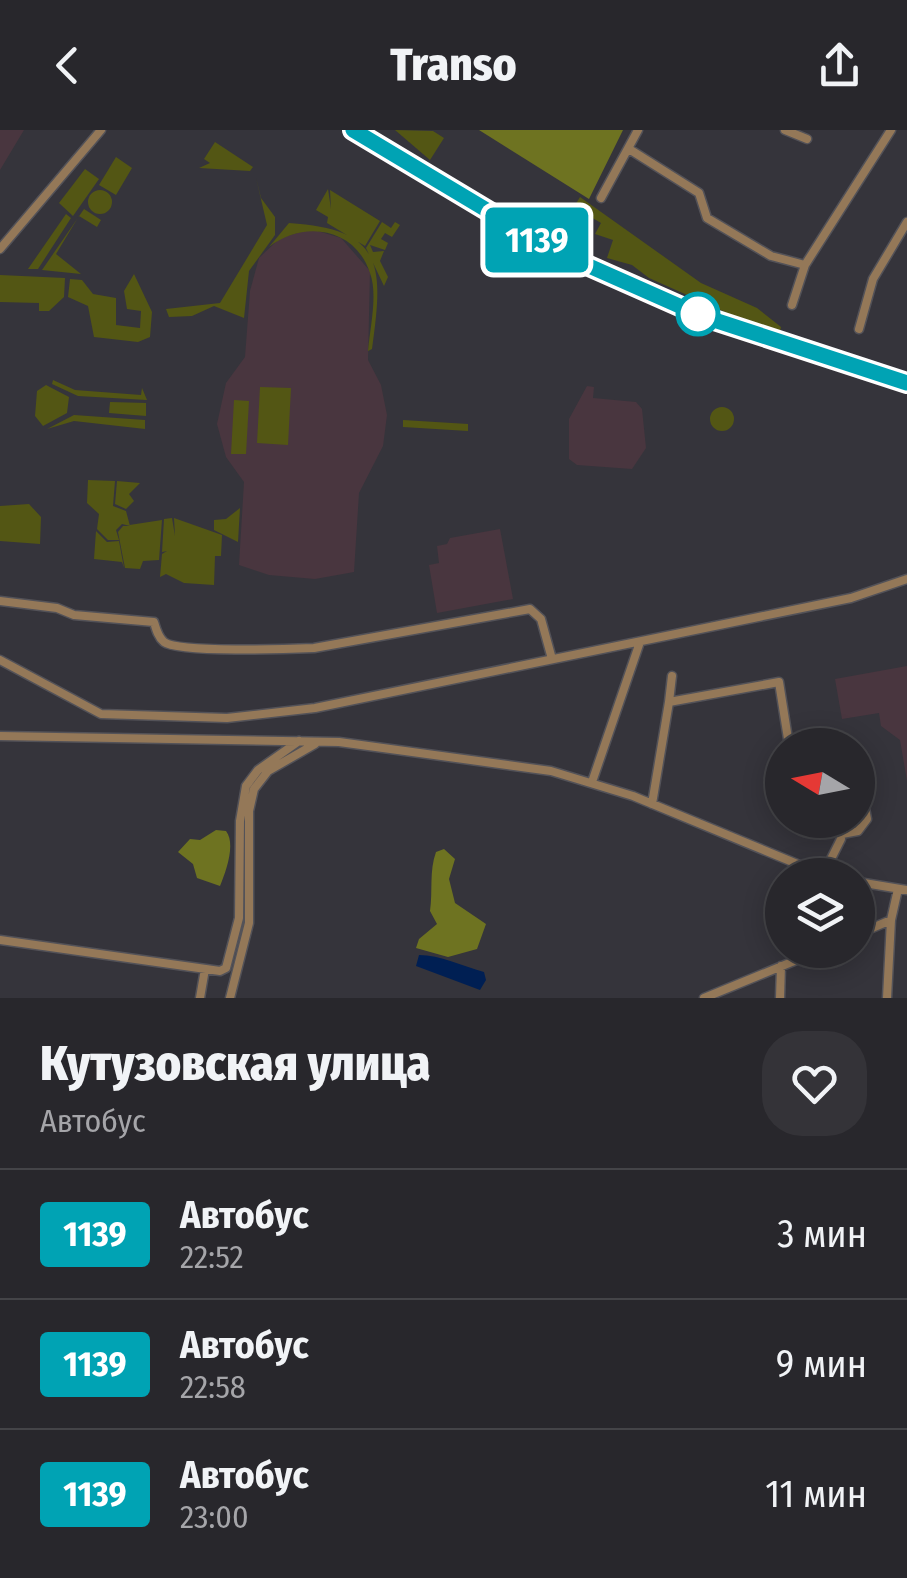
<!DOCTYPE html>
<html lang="ru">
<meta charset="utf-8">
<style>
:root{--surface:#28272c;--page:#343338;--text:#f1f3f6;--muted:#a5a5a9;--line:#444448}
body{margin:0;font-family:"Fira Sans Condensed",sans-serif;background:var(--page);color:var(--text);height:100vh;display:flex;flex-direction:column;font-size:38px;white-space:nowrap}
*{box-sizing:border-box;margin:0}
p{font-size:32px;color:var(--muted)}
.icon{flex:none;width:55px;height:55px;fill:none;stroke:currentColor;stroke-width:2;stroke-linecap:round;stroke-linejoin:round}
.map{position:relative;height:868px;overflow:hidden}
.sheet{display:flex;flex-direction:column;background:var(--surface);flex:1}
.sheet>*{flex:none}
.badge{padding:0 20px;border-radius:8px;font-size:35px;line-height:65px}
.needle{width:65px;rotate:280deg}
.controls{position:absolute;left:765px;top:598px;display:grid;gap:20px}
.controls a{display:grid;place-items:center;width:110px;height:110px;border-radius:50%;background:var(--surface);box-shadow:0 5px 25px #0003,0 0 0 2px var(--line);font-size:50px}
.map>.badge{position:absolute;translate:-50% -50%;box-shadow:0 0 0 5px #fff}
.round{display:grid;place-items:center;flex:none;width:105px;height:105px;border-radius:40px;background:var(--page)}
.summary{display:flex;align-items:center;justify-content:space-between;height:170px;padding:0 40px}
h1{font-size:48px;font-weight:800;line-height:75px}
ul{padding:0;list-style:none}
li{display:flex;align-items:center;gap:30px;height:130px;padding:0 40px;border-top:2px solid var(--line)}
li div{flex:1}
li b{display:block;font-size:38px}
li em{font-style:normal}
li .badge{min-width:110px;font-weight:700;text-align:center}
header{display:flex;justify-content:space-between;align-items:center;height:130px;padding:0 40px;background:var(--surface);font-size:45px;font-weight:800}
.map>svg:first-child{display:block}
.education{fill:#49363f}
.green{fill:#535614}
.forest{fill:#6e7321}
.water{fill:#001f53}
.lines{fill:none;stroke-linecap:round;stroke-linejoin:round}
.minor-casing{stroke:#535258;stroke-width:11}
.minor{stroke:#947858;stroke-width:8}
.line-casing{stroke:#fff;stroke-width:22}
.line{stroke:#00a3b4;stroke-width:15}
.stop-dot{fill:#fff;stroke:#00a3b4;stroke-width:5}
</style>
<header><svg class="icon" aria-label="back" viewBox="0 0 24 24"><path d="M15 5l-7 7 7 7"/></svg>Transo<svg class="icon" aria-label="share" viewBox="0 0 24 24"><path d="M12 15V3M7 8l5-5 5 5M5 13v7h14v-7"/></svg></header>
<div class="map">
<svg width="907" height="868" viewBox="0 0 907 868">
<rect width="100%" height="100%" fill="#35343b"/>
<path class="education" d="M0 0H24L0 40Z
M311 99 341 108 370 141 368 230 381 255 387 285 383 316 359 363 354 442 315 449 269 445 239 435 244 352 226 327 217 294 226 253 245 227 250 161 259 128 280 108Z
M587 256 594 257 593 268 636 272 642 279 646 318 632 339 577 335 569 329V289Z
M500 399 513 469 437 483 429 435 439 433 437 416 447 414 450 408Z
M907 536V651L900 610 881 596 879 583 842 589 835 549Z"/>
<path class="green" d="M395 0 433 1 444 8 430 30Z
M215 12 253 37 250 41 199 38 210 33 204 29Z
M116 27 132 38 116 65 99 55Z
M85 39 99 49 73 86 59 73Z
M256 48 261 68 275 87V105L249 141 244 188 214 176 192 186 169 187 166 179 220 173 267 95Z
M328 59 331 79 330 60 380 91 365 116 327 93 328 87 316 80Z
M88 72a12 12 0 1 1 24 0a12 12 0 1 1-24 0Z
M580 67 701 153 757 178 781 197 780 202 768 201 649 148 632 135 607 128 613 110 595 104 601 93 574 77Z
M84 79 101 90 97 97 79 86 56 124 81 144 42 140Z
M66 84 71 88 38 139H28Z
M382 92 391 98 395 92 400 95 392 107 385 103 381 109 388 113 385 120 370 115 373 122 384 121 380 131 388 147 384 156 366 118Z
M289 93C386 99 383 138 372 219L368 221C370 197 378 165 370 143 355 97 303 90 269 117Z
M134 144 152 182 150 207 138 212 94 207 88 176 68 167 70 149 82 150 93 164 116 168V195L140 198 141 181 127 179 124 161Z
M0 145 65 148 64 167 49 181H39V173L0 172Z
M53 250 75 260 141 265 142 258 147 270 78 266 52 254Z
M46 255 69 267 67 283 43 296 35 286 37 261Z
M260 257 291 258 288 315 257 313Z
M234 270 249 271 246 324H231Z
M110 272 146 273V286L109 283Z
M710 289a12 12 0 1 1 24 0a12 12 0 1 1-24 0Z
M74 285 145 290V299L74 291 47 299Z
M403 290 468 294V301L403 297Z
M88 350 115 351 113 376 126 381 130 396 122 394 116 400 119 410H108L97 399 99 384 87 373Z
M117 351 140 353 129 364 134 371 126 379 115 374Z
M29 374 41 387 40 414 0 411V376Z
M240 378 238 412 214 400V390L226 389Z
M172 388 175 406 174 388 222 405 221 426H215L214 455 184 453 166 444 160 447 162 424 167 421 162 422 164 389Z
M162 390 159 430 143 431 140 439 125 438 118 402 123 396Z
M96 401 107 412 119 411 124 438 122 432 94 429Z"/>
<path class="forest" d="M479 0H623L589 69Z
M216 700 226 701C236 714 226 741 220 756L197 748 193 734 178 722 190 709 200 710Z
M444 719 455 729 449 749 455 773 486 794 477 819 448 827 416 818 419 809 437 794 430 781C433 761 429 741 436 722Z"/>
<path class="water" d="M419 825C440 825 462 836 484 842L486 850 480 860 416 836Z"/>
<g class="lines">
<g class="minor-casing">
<path id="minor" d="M353 0 555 121 702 185 907 253
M785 0 807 9
M629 19 699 63 707 88 771 126 805 135
M601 68 638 0
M0 119 101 0
M792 175 805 135 891 0
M859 199 873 149 907 92
M0 471 57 478 74 485 154 492C156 499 158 507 164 512 178 523 291 519 314 518L530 479 541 489 552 529
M0 530 101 584 227 588 315 578 851 468 907 449
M669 572 672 546
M0 606 339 612 551 641 633 666 824 745
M789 615 832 606 834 615
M592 652 640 512
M652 674 669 572 779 552 789 615
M842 704 858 701 867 689 858 641
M823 745 841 709 838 690
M858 752 907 760
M858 804 891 790 898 759
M0 810 220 841 226 838 239 788 240 691 246 656 258 640 299 611
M200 868 205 839
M230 868 249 793V681L254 659 268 641 315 614
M704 868 821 820
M780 868 781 836
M887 868 891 790"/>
</g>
<use href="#minor" class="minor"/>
</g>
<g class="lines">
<g class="line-casing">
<path id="line" d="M353 0 555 121 702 186 907 253"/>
</g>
<use href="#line" class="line"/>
</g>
<circle class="stop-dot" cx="698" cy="184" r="20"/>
</svg>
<div class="controls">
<a><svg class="needle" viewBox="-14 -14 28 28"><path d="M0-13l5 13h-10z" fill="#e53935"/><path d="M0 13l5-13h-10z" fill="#a5a5a9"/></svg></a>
<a><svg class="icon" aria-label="layers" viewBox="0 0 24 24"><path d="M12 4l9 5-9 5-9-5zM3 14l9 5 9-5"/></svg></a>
</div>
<b class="badge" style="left:537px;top:110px;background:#00a3b4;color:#fff">1139</b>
</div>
<section class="sheet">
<div class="summary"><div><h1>Кутузовская улица</h1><p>Автобус</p></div><a class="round"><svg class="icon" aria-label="heart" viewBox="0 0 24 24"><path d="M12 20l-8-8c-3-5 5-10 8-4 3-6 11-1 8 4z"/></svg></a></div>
<ul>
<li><span class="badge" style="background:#00a3b4;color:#fff">1139</span><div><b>Автобус</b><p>22:52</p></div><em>3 мин</em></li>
<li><span class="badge" style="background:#00a3b4;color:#fff">1139</span><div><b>Автобус</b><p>22:58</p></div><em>9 мин</em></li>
<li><span class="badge" style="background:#00a3b4;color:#fff">1139</span><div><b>Автобус</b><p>23:00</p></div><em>11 мин</em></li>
</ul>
</section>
